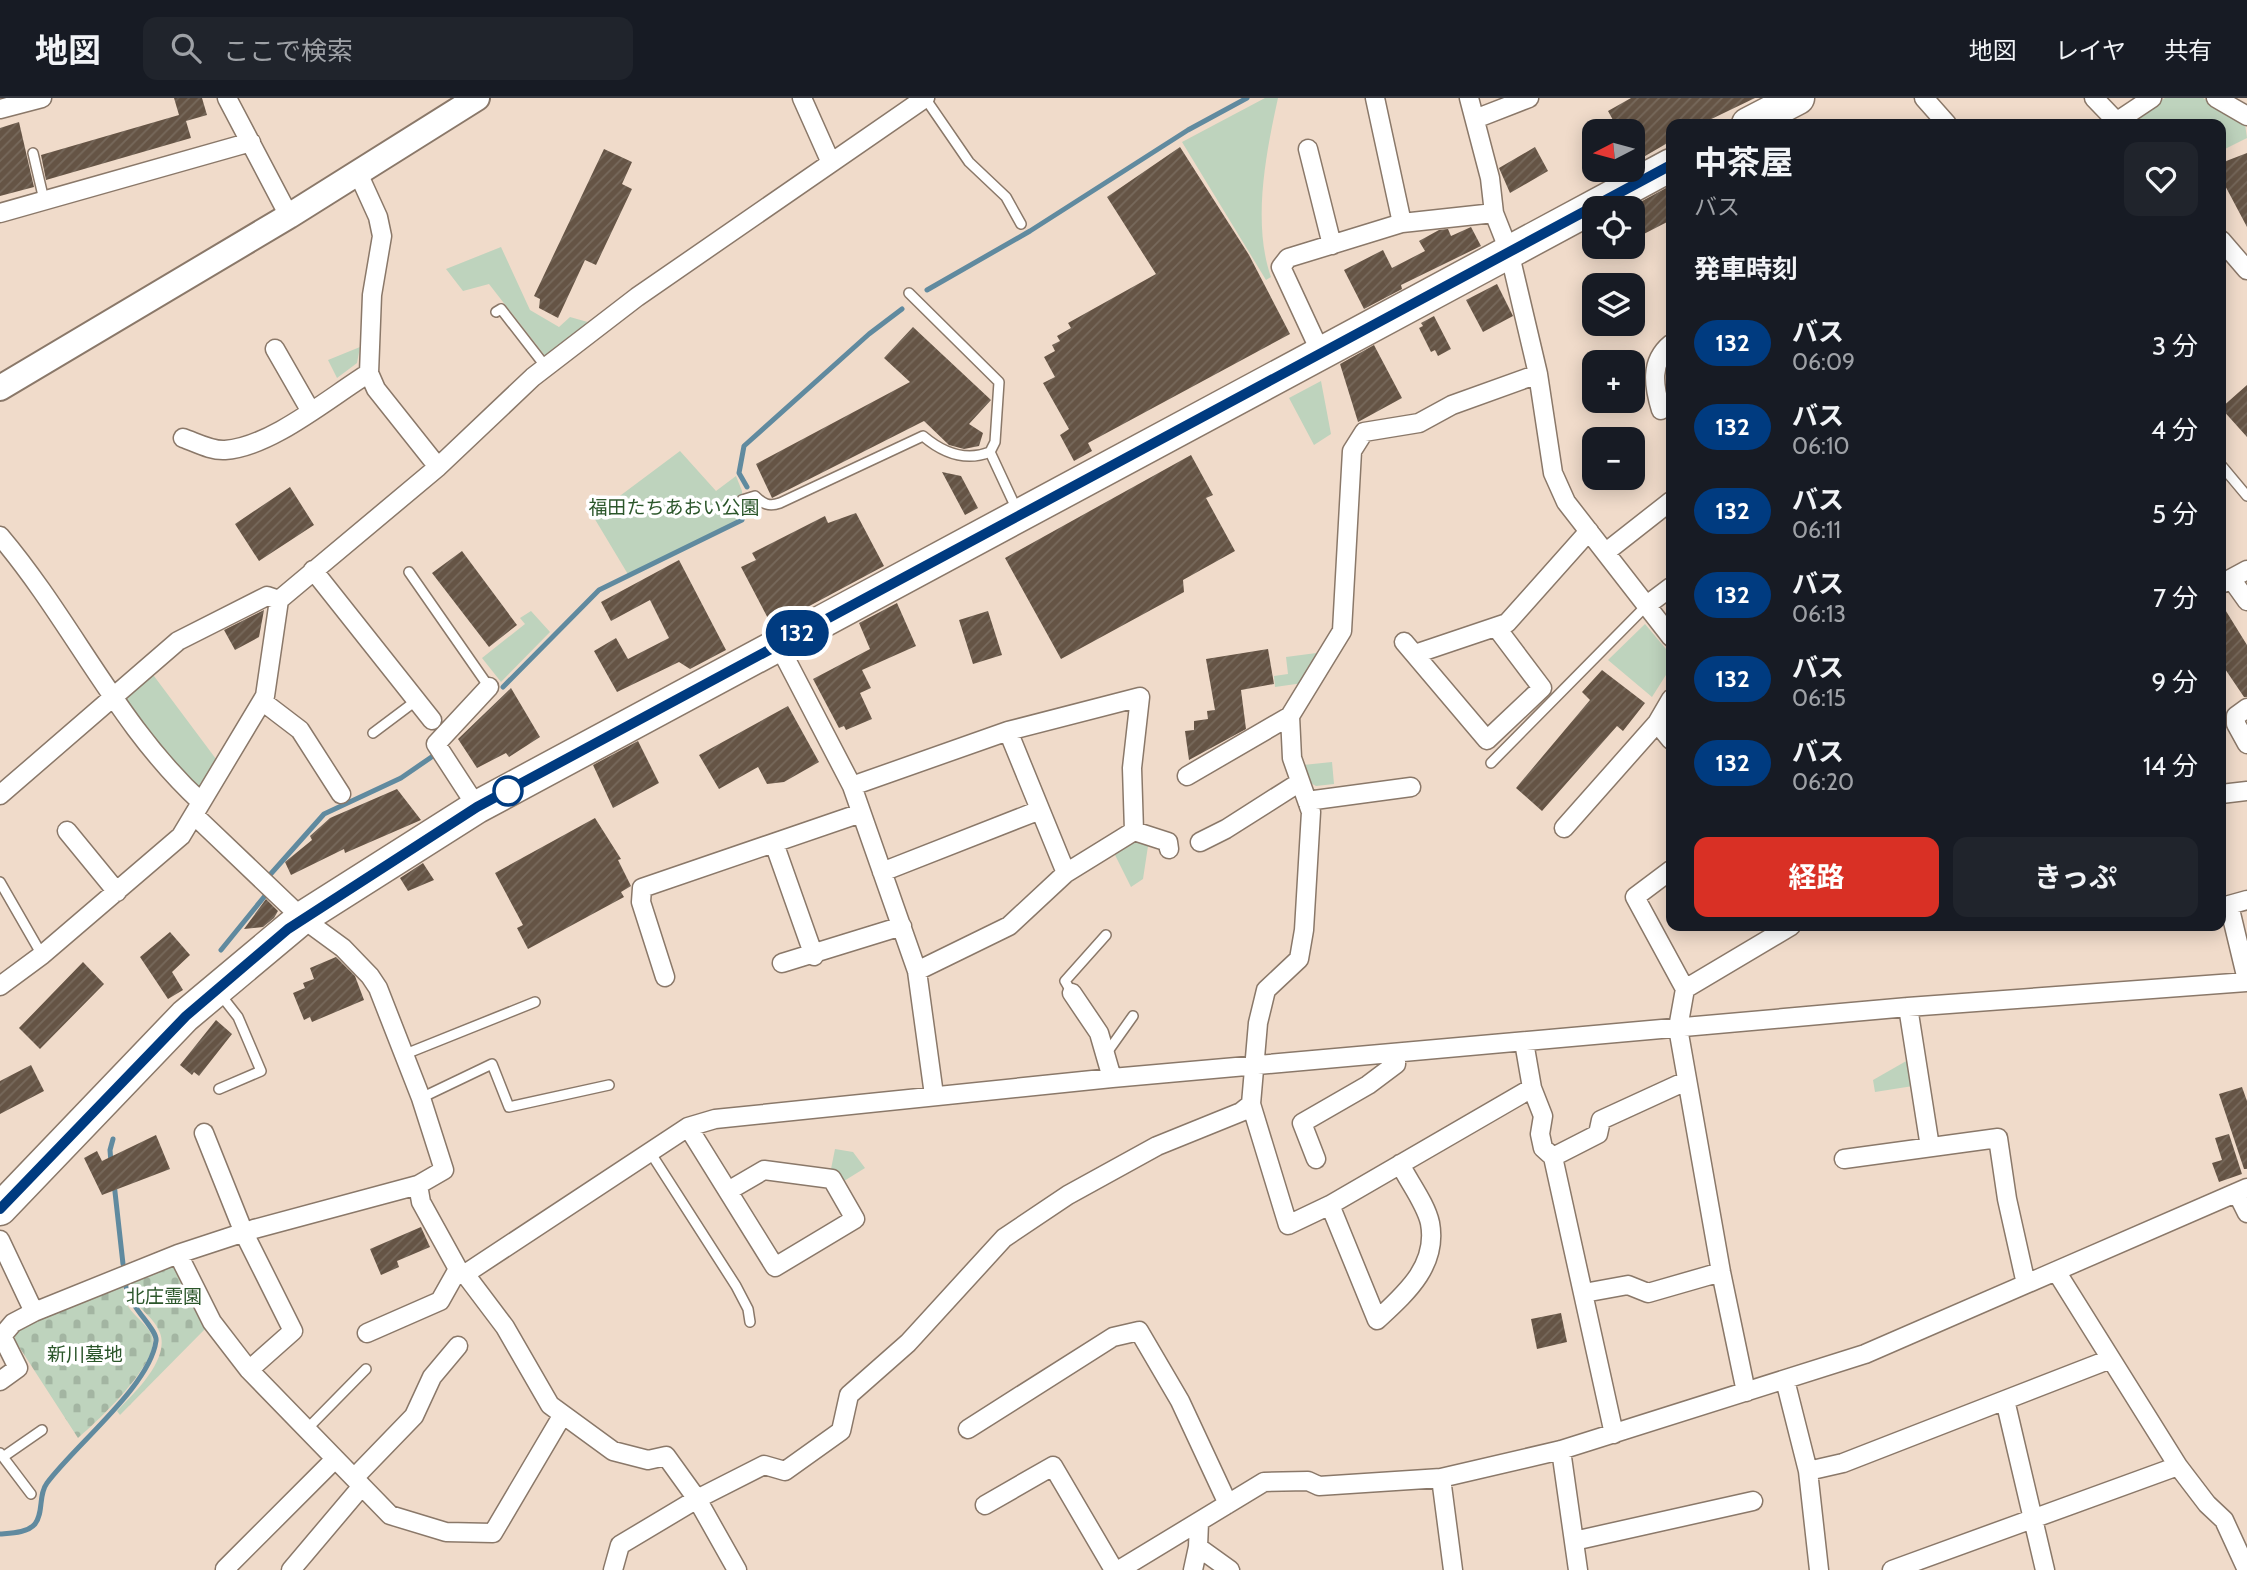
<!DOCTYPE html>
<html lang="ja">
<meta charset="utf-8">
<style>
:root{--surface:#171b24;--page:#20242c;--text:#f1f3f6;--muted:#9ea1a6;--line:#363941;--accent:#d93025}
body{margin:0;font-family:Cabin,"Noto Sans JP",sans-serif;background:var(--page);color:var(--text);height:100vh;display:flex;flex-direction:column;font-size:26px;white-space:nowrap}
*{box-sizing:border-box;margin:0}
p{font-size:23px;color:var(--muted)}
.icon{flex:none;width:38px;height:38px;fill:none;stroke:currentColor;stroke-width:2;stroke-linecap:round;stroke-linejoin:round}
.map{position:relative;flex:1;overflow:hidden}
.details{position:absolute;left:1666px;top:21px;width:560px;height:812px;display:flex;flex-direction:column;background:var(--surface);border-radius:14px;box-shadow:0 4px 18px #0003}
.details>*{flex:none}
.badge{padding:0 14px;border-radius:23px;font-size:24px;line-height:46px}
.needle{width:46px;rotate:264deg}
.fabs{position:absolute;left:1582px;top:21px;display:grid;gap:14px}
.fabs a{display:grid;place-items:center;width:63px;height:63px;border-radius:14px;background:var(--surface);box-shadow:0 4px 18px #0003;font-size:35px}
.map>.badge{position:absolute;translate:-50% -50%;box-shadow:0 0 0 4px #fff}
h2{padding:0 28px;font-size:26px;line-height:63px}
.round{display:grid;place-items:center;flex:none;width:74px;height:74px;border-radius:14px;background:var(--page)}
.overview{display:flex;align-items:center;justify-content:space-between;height:119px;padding:0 28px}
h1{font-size:33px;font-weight:700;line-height:52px}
.cta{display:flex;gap:14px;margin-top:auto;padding:14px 28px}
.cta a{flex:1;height:80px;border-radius:14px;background:var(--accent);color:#fff;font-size:28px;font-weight:700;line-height:80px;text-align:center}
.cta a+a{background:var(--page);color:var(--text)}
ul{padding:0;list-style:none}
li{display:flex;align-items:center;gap:21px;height:84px;padding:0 28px}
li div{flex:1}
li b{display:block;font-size:26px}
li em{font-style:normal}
li .badge{min-width:77px;font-weight:700;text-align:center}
header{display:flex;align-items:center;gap:42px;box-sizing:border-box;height:98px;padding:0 35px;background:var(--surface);border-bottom:2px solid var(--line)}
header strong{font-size:33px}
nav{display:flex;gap:38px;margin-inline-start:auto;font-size:24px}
.search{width:490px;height:63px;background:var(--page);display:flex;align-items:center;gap:18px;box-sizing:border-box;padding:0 24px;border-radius:14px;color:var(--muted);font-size:26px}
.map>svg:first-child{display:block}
.green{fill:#bed3bd}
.cemetery{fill:url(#cemetery-stones)}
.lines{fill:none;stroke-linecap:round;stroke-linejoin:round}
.stream{stroke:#608a9f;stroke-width:5}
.building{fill:url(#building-hatch)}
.lane-casing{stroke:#8a7869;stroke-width:12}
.street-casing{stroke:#8a7869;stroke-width:21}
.secondary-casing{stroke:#8a7869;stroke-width:28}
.highway-casing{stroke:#8a7869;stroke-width:35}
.lane{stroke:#fff;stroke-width:9}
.street{stroke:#fff;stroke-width:18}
.secondary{stroke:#fff;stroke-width:24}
.highway{stroke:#fff;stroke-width:32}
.line-casing{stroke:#fff;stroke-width:16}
.line{stroke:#003b80;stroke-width:10}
.stop-dot{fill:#fff;stroke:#003b80;stroke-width:3.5}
.labels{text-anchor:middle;stroke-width:7;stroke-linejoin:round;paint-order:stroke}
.park-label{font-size:19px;fill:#2b562a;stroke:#fff}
</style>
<header>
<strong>地図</strong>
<div class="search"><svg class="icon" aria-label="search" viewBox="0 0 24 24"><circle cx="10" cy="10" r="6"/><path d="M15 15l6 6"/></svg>ここで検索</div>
<nav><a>地図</a><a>レイヤ</a><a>共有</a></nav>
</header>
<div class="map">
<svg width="2247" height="1472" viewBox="0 0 2247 1472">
<defs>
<pattern id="cemetery-stones" width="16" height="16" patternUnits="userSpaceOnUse" patternTransform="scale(1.75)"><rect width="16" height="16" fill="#bed3bd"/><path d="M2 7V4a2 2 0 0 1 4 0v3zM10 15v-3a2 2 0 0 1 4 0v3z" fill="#a3b5a2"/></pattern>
<pattern id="building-hatch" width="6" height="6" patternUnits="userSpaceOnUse" patternTransform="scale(1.75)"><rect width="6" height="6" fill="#655445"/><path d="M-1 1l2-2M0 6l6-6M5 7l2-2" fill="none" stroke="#77695c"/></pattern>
</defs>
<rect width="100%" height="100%" fill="#f0dbca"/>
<path class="green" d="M1265 0H1278C1266 55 1252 125 1271 179L1266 182 1182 44Z
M2165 0H2203L2245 26 2247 40 2221 53V26H2136V18Z
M501 149 530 212 559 229 570 219 591 225 546 259 489 186 463 193 446 171Z
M360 249 357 265 337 280 328 262Z
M1321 283 1331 336 1314 347 1289 300Z
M680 353 716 393 736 378 742 393V422L629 478 593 418Z
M531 513 550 534 501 584 482 560 525 526 520 520Z
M1645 526 1671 557V569L1652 599 1608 562Z
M1324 554 1303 585 1275 589 1274 578 1288 576 1286 559Z
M151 574 216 661 197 693 118 601Z
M1332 664 1334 686 1316 688 1307 683 1303 667Z
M1135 744 1148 748 1143 781 1131 789 1115 757Z
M1908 962 1913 988 1875 994 1873 982Z
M835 1051 853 1054 865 1070 844 1083 831 1071Z"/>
<path class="cemetery" d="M175 1167 208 1228 120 1317 117 1313C133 1296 170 1262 160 1235 151 1212 129 1211 129 1180Z
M122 1183C123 1189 124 1197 126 1204 131 1217 147 1225 152 1238 161 1264 97 1324 78 1340L14 1241 18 1226Z"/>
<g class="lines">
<path class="stream" d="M927 192 1030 133 1188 32 1247 0
M747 389 739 375 744 348 869 236 902 211
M503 589 599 492 742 422 743 416
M268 779 324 716 401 680 433 658
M221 852 264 799
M111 1065 110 1052 113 1041
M114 1085 123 1166
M0 1436C12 1435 27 1435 35 1426 44 1414 38 1397 47 1385 75 1347 150 1288 156 1243 158 1231 128 1209 125 1184"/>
</g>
<path class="building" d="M174 0H202L207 17 186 23 191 40 46 82 41 57 179 17Z
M1631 0H1755L1701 26H1671V43L1633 65V33H1619L1608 13Z
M19 24 34 89 0 98V30Z
M1180 49 1249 157 1290 236 1088 345 1092 353 1074 363 1060 337 1069 331 1043 285 1055 279 1044 259 1055 253 1052 247 1060 243 1057 238 1071 230 1068 225 1156 176 1107 99Z
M1535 49 1548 73 1510 95 1499 70Z
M604 51 632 64 622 86 632 91 596 167 585 162 558 220 539 210 540 201 534 198Z
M2247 55V129L2221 80V65Z
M1666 90 1671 100V122L1638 139 1633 129V108Z
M1471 129 1481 148 1401 187 1402 191 1364 211 1344 172 1383 152 1392 170 1425 153 1419 143 1439 132 1448 131 1451 138Z
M1497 186 1513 218 1483 234 1466 202Z
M1434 218 1451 251 1438 258 1435 252 1431 254 1419 230 1423 228 1421 225Z
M913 229 991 302 969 326 983 335 979 348 964 351 949 347 924 323 772 400 756 366 910 284 884 260Z
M1374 247 1402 300 1358 324 1340 266Z
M2247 287V339L2221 310Z
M1191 357 1213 397 1206 400 1235 453 1183 482 1184 494 1061 561 1005 460Z
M942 374 961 378 978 410 965 417Z
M290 389 314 427 259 463 235 426Z
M856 415 884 468 772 528 741 469 756 462 752 455 825 418 828 425Z
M462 453 517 527 489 549 432 475Z
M679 462 726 552 690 571 679 564 617 594 594 553 616 540 628 561 669 540 650 502 611 523 601 504Z
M897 505 916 548 862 572 871 590 860 595 872 621 846 632 844 628 839 630 813 581 870 551 859 525Z
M2221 505 2247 547V599H2244L2221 565Z
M264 512 259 539 235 552 224 532Z
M988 513 1002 557 973 566 959 522Z
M1268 551 1274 586 1241 592 1246 631 1189 662 1185 633 1194 632V623L1208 621 1207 613 1215 612 1206 561Z
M1602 572 1645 605 1623 633 1617 628 1542 713 1516 690 1590 602 1582 594Z
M511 590 540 639 509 659 506 655 477 670 458 641Z
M788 608 819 664 784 684 767 686 758 669 719 691 699 657Z
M638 643 659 685 613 710 593 667Z
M397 691 421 722 345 755 344 751 291 777 285 764 312 742 310 738 330 720Z
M595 720 621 761 618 762 631 788 621 794 624 799 528 851 517 830 523 827 495 775Z
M423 765 434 782 408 793 400 780Z
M266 801 278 813 274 820 263 829 244 831Z
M170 834 190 857 172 874 183 892 168 901 140 859Z
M336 859 355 878 364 902 312 924 310 919 304 922 293 895 305 890 303 885 314 881 310 870Z
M83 864 104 886 40 951 19 930Z
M216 922 232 936 199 978 194 974 192 977 180 967Z
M31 967 44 993 0 1016V983Z
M2242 989 2247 1003V1071H2244L2219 996Z
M2229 1036 2242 1076 2219 1084 2212 1065 2222 1062 2215 1040Z
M156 1037 170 1071 102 1097 84 1060 97 1053 102 1063Z
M421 1129 430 1149 397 1163 399 1169 381 1177 370 1151Z
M1561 1215 1567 1244 1537 1251 1531 1221Z"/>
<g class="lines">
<g class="lane-casing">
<path id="lane" d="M925 0 969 64 1006 99 1021 126
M33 55 44 102
M496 214 501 211 546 269
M990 354 1017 412
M2221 367 2247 398
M742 402 755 398C763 406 769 409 780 405L923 338C943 355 965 364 990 354L995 344 999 284 909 195
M409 474 489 589
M373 635 417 602
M1491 665 1647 507
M0 784 42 857
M1072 895 1065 883 1106 837
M1106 956 1133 918
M403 957 535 904
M219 991 261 973 238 919 220 896
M421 1000 492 966 509 1009 609 987
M650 1054 736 1188 748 1211 750 1224
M307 1331 366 1271
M0 1355 31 1396
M3 1359 42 1332"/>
</g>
<g class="street-casing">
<path id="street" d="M227 0 289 118
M802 0 831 65
M1375 0 1402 125
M1469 0 1490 80 1494 115 1509 153 1538 276 1553 375 1566 404 1671 539
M1924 0 1947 26
M2094 0 2119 26
M2216 0 2247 18
M0 11 42 0
M1475 21 1529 0
M2113 26 2152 0
M1308 51 1332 147
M358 75 378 119 382 138 372 197 369 275 376 291 438 369
M0 115 251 44
M2221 142 2247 172
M275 251 310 312
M1320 253 1281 169 1288 160 1402 125 1494 115
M1661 312C1654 289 1649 264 1671 246
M183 340C195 344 211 353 225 352 271 349 330 299 369 275
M0 438C72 523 118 628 201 704
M1606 454 1671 403
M313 472 432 622
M2232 482 2247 503
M2221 486 2247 472
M1647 507 1671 489
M1404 544 1487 642 1542 590 1496 529
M778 546 852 688 917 873 934 997
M1415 556 1507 525 1589 433
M1671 601 1657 625 1671 642
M262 603 300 632 341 696
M2247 610 2236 618V626L2247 646
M1008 633 1066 775
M1187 678 1290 618
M852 688 1008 633 1140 599 1132 670 1134 733 1066 775 1009 828 917 873
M2221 696 2247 693
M0 697 178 543 267 498 279 502
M1307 703 1411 689
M477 709 436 646 489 589
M194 717 302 820 343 850 370 878 378 890 421 1000 444 1072 418 1087
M1564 730 1657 625
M67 733 117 794
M1134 733 1168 744 1169 751
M1200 744 1226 731 1300 684
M774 745 814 858
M1671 772 1635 799 1685 891
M882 774 1040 712
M2247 802 2229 807 2247 882
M782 865 902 828
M665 879 641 804 642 790 861 715
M0 888 42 857 181 738 265 598 279 502 438 369 533 279 637 199 925 0
M1072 895 1099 935 1112 980
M1908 909 1930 1049
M1524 944 1532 990 1543 1018 1540 1036 1543 1050 1553 1059 1614 1336
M1251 1006 1288 1127 1330 1107 1532 990
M688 1029 775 1169 855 1121 832 1081 764 1072 728 1093
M204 1035 244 1135 293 1233 249 1272
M1553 1059 1598 1036 1601 1022 1686 983
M1316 1061 1302 1025 1368 987 1396 966V956
M1844 1061 1998 1040 2007 1101 2026 1186
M2237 1095 2247 1115
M1330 1107 1377 1222C1405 1196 1438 1168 1430 1125 1426 1106 1409 1084 1400 1066
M0 1142 34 1214 178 1156 254 1131 418 1087 421 1104 458 1171 465 1176 505 1229 550 1307 613 1353 648 1362 666 1358 697 1401 737 1472
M178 1156 212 1224 249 1272 390 1417 446 1434 493 1435 562 1318
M2056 1173 2178 1368 2207 1406 2224 1422 2247 1472
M465 1176 688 1029 715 1021 1112 980 1908 909 2247 884
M1584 1195 1628 1187 1648 1195 1721 1174
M367 1235 440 1203 458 1171
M1785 1282 1808 1373 1819 1472
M0 1283 18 1270 2 1238 13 1225 34 1214
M1746 1294 1721 1174 1678 930 1685 891 1791 828
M2005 1302 2108 1262
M968 1331 1113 1239 1139 1233 1180 1303 1228 1406
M1561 1352 1578 1472
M1808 1373 1843 1365 2005 1302 2045 1472
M354 1380 414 1318 432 1279 458 1248
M1441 1380 1453 1472
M985 1407 1053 1368 1114 1472
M1574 1443 1753 1403
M1198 1449 1230 1472
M225 1471 335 1361
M291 1472 362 1388
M613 1472 620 1447 697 1401 764 1367 785 1373 841 1333 849 1297 908 1245 1004 1140 1068 1097 1157 1048 1241 1014 1251 1006 1258 925 1266 892 1299 861 1304 832 1311 714 1292 660 1290 618 1342 533 1352 353 1364 334 1419 325 1452 307 1538 276
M1119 1472 1264 1384 1308 1383 1319 1388 1441 1380 1561 1352 1865 1256 2247 1090
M1193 1472 1198 1449 1199 1424
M1892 1472 2178 1368"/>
</g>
<g class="secondary-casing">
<path id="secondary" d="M0 290 289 118 477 0"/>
</g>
<g class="highway-casing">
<path id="highway" d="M1748 26 1798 0
M0 1111 185 918 302 820 477 709 1671 67"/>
</g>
<use href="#lane" class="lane"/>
<use href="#street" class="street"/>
<use href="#secondary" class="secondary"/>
<use href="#highway" class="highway"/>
</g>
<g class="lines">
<g class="line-casing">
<path id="line" d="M0 1111 186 918 288 831 477 709 1671 67"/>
</g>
<use href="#line" class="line"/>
</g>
<circle class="stop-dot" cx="508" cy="693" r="14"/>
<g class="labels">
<g class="park-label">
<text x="674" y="416">福田たちあおい公園</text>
<text x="164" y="1205">北庄霊園</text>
<text x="85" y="1263">新川墓地</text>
</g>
</g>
</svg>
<div class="fabs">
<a><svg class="needle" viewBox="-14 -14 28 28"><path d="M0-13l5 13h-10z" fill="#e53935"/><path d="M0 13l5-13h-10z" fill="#9ea1a6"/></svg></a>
<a><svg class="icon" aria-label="locate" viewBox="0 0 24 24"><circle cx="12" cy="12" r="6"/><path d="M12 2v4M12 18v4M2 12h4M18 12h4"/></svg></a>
<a><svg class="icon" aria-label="layers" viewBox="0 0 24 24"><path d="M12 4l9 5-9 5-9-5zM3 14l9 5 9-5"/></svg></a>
<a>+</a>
<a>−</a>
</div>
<b class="badge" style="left:797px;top:535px;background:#003b80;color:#fff">132</b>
<section class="details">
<div class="overview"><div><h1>中茶屋</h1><p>バス</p></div><a class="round"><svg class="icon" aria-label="heart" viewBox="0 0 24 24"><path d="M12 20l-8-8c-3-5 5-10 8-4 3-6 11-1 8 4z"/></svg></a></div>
<h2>発車時刻</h2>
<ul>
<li><span class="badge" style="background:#003b80;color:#fff">132</span><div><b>バス</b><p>06:09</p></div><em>3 分</em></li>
<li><span class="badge" style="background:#003b80;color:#fff">132</span><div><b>バス</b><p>06:10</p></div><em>4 分</em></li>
<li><span class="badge" style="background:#003b80;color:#fff">132</span><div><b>バス</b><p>06:11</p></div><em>5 分</em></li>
<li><span class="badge" style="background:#003b80;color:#fff">132</span><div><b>バス</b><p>06:13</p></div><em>7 分</em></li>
<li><span class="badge" style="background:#003b80;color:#fff">132</span><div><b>バス</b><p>06:15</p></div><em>9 分</em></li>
<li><span class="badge" style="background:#003b80;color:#fff">132</span><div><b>バス</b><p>06:20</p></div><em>14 分</em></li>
</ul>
<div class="cta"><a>経路</a><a>きっぷ</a></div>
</section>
</div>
